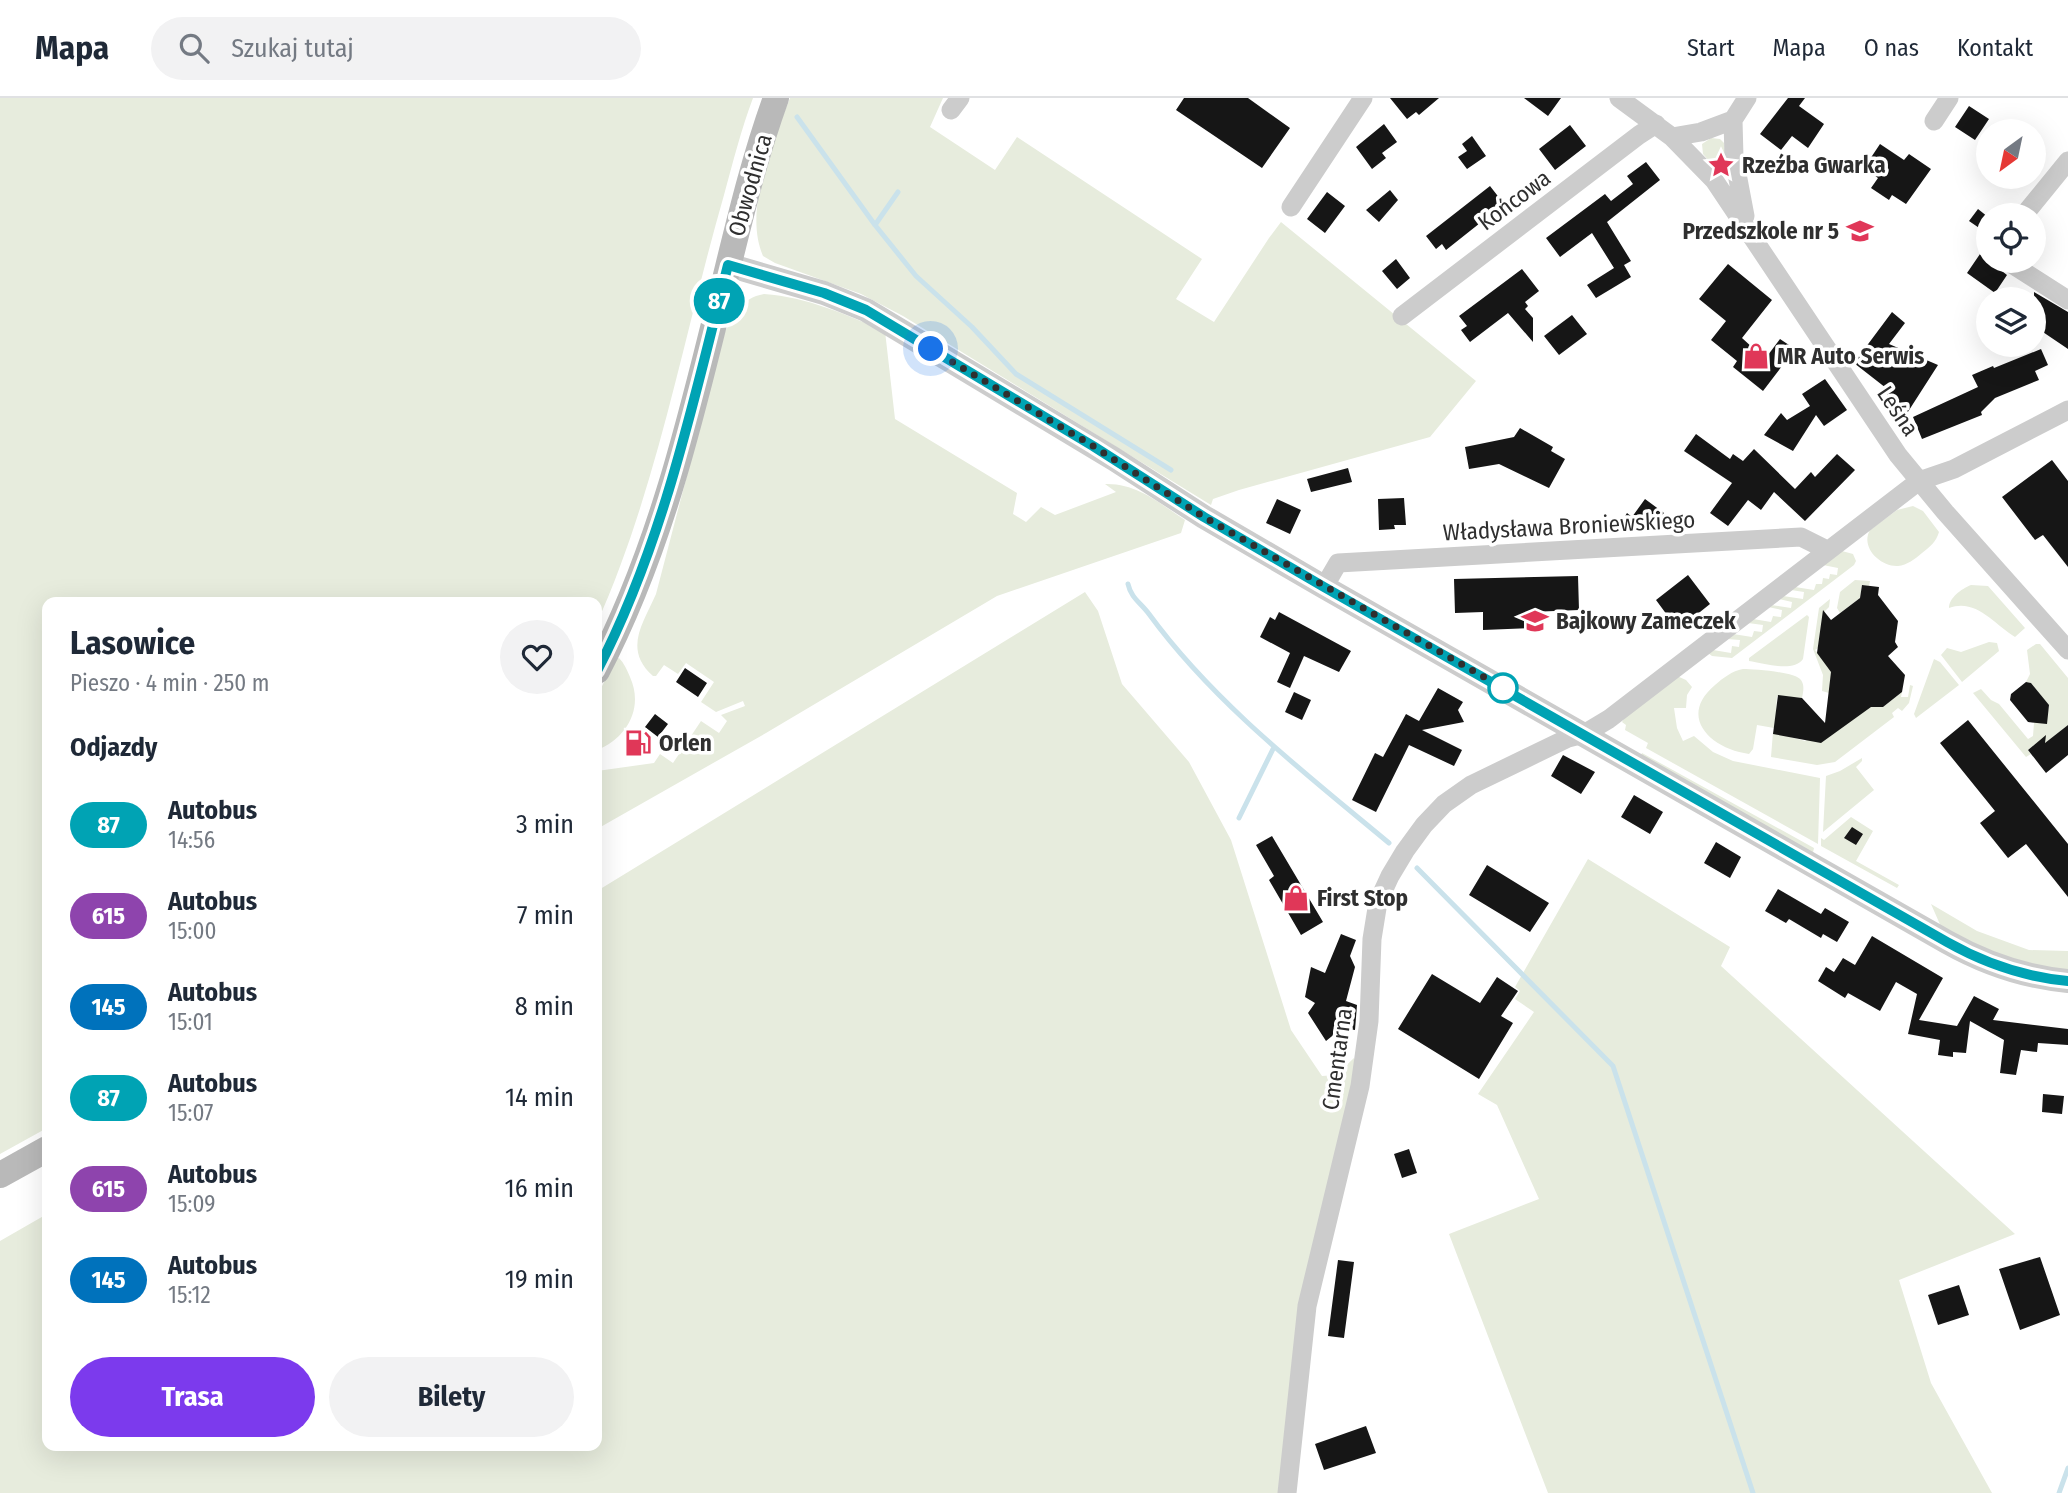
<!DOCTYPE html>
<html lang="pl">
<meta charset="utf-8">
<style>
:root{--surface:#fff;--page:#f2f2f3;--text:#1f2937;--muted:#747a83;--line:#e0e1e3;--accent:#7c3aed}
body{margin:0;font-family:"Fira Sans Condensed",sans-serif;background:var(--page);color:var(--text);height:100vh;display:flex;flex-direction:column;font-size:26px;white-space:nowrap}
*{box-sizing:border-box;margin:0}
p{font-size:23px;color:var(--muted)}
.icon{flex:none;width:38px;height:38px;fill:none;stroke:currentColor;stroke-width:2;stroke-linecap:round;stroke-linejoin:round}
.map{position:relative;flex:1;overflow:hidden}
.drawer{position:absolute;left:42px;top:499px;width:560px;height:854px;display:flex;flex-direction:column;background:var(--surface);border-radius:14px;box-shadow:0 7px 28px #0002}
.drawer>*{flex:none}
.badge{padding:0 14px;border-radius:23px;font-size:24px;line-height:46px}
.needle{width:46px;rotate:213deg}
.buttons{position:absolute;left:1976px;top:21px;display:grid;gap:14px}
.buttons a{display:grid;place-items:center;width:70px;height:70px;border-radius:50%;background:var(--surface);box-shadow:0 7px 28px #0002;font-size:35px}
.you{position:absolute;width:35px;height:35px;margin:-18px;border:5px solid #fff;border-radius:50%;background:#1a73e8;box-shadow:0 0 0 10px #1a73e833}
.map>.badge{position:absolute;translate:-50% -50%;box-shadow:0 0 0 4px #fff}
h2{padding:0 28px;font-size:26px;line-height:63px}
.round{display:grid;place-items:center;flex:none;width:74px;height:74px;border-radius:37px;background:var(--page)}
.overview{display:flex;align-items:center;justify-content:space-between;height:119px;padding:0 28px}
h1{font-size:33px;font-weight:700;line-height:52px}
.cta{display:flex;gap:14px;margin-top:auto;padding:14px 28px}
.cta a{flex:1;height:80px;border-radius:42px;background:var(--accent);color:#fff;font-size:28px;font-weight:700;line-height:80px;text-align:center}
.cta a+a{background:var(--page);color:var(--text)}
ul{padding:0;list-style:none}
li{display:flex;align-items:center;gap:21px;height:91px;padding:0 28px}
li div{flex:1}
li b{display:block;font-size:26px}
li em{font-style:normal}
li .badge{min-width:77px;font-weight:700;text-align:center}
header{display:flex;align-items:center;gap:42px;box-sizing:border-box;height:98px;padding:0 35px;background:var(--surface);border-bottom:2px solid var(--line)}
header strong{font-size:33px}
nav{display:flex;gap:38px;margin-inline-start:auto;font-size:24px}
.search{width:490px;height:63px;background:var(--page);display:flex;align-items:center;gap:18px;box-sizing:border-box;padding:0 24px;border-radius:38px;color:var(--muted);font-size:26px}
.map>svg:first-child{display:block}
.green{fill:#e7ecdd}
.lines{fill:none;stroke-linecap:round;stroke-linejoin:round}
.stream{stroke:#cae2eb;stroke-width:5}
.building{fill:#161616}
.minor{stroke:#ccc;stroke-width:19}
.tertiary{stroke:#ccc;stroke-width:24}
.secondary{stroke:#b9b9b9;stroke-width:26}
.line-casing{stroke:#fff;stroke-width:16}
.line{stroke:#00a3b4;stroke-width:10}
.walk{stroke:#2f2f2f;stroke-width:7;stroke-dasharray:0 12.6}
.stop-dot{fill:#fff;stroke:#00a3b4;stroke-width:3.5}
.labels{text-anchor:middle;stroke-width:7;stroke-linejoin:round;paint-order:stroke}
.poi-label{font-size:23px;font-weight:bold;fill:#2f2f2f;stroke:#fff;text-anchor:start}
.street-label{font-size:23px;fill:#2f2f2f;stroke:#fff}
</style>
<header>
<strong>Mapa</strong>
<div class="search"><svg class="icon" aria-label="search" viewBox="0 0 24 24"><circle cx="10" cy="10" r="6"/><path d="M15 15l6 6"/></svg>Szukaj tutaj</div>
<nav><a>Start</a><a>Mapa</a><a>O nas</a><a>Kontakt</a></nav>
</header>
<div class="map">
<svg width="2068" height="1395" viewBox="0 0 2068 1395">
<rect width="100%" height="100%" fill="#fff"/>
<path class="green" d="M0 0H753C741 32 733 64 724 97 683 239 658 388 597 525V504H47V1030L0 1056Z
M790 0H943L930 29 995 72 1017 39 1202 161 1176 201 1214 224 1269 140 1281 124 1476 283 1430 339 1239 392 1213 401 1211 407 903 218 861 196 775 165 763 158C743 112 773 44 790 0Z
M1711 40 1720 41 1724 45 1728 76 1726 78H1722L1703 56 1702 46Z
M764 196C808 199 846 217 885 233L895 321 1017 395 1013 416 1026 424 1041 409 1055 417 1116 394 1105 386C1137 385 1159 405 1185 422L1181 435 997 498 766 635 597 731V673L654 665 660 656 673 665 701 623 719 635 727 623 721 617 745 608 743 603 716 614 701 604 714 584 686 565 678 576 664 567 656 578H653C623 551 643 526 656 496L724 236C734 216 741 200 764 196Z
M1913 408 1923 413 1939 434C1936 444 1930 449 1922 455 1915 461 1907 467 1898 468 1880 469 1860 449 1870 432L1897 412Z
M1842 453 1853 456 1856 463 1854 467 1732 560 1712 558 1708 555 1713 552 1731 555 1732 548 1739 549 1740 542 1727 541 1733 536 1752 539 1754 533 1762 534 1763 527 1748 525 1753 521 1771 524 1773 518 1781 519 1782 512 1768 509 1771 507 1791 510 1792 504 1779 501 1783 498 1803 501 1804 494 1791 492 1795 489 1814 492 1816 486H1822L1823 480 1829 481 1830 476 1837 477 1838 470 1823 467Z
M1855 482 1870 483 1869 488 1862 487 1860 500 1840 515 1837 510 1840 494Z
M1971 487 1988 488 2025 530 2015 539C1994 526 1976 500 1949 510 1949 500 1961 491 1971 487Z
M1085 494 1098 513 1122 586 1189 664 1231 742 1291 932 1322 978 1336 977 1354 960 1356 971 1278 1395H0V1143L47 1116V1348H597V793Z
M1830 501 1829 509 1824 514 1818 550 1815 552 1832 570 1829 595 1822 593 1823 577 1813 551 1819 510Z
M1807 517 1809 519 1803 561C1793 575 1764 565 1749 563V560Z
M1989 544 1997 545 1999 553 1962 584 1941 557 1947 550 1961 554Z
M2036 546H2040L2068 580V627L2038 651 2034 647 2028 652 2031 656 2026 659 1973 595 1981 591 1991 602 1999 606 2028 641 2033 638 2034 625 2048 613 2049 608 2031 585 2026 584 2030 576 2027 552Z
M619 560C624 565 627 572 630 579 644 610 627 640 597 652V598L616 561Z
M1934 561 1940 564 1959 587 1916 620 1914 616Z
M1743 571C1754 571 1796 574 1801 582 1805 588 1803 594 1802 600L1777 598 1776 613 1778 615 1774 630 1757 627 1753 651 1749 656C1711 651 1677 619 1715 587 1723 580 1732 573 1743 571Z
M1677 578 1686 582 1692 589 1687 597 1686 610H1674L1677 630 1683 643 1694 638 1713 654 1733 663 1820 680 1818 746 1646 650 1648 645 1625 632 1626 627 1622 624 1626 618Z
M1910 587 1913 588 1909 605 1902 613 1898 610 1892 615 1894 619 1835 664 1817 667 1771 659 1773 634 1805 643 1869 608 1883 609 1902 594 1901 599H1908Z
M1642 655 1814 750 1812 759 1640 659Z
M1862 660V663L1856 669 1874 692 1823 734 1826 678 1840 673Z
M1851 719 1873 733 1856 763 1899 787 1897 790 1821 748V740L1824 742Z
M1588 761 1730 849 1721 868 2015 1136 1899 1182 1931 1285 1992 1395H1548L1449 1136 1539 1101 1497 1007 1478 996 1534 914 1515 901 1520 893 1515 889Z
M1931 806 1977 833 2029 852 2068 853V874L2004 861 1942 831Z"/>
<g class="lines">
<path class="stream" d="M797 19 875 127 916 178 972 229 1016 276 1171 372
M875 127 898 94
M1128 486C1131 500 1141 505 1149 516 1214 605 1305 675 1389 745
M1239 720 1274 649
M1417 770 1613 968 1753 1395
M2059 1395 2068 1370"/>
</g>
<path class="building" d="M1184 0H1248L1290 30 1262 70 1176 12Z
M1390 0H1439L1419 17 1416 14 1407 21Z
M1524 0H1561L1548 18Z
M1788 0H1805L1799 8 1824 26 1808 50 1792 38 1781 52 1760 36Z
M1969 8 1989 21 1975 42 1955 29Z
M1384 26 1397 44 1382 55 1386 60 1372 71 1356 49Z
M1570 27 1586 48 1555 72 1539 51Z
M1472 38 1486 58 1467 71 1458 59 1467 53 1462 46Z
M1880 46 1904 62 1909 56 1931 71 1906 106 1892 97 1889 102 1871 90 1878 80 1864 70Z
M1646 64 1660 82 1607 124 1631 163 1624 167 1631 179 1596 200 1587 187 1614 170 1592 135 1560 159 1546 140 1605 96 1611 103 1633 86 1627 78Z
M1490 88 1504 106 1446 152 1442 146 1436 151 1426 138Z
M1390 92 1398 102 1379 124 1366 112Z
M1327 94 1345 108 1325 135 1307 121Z
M1978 111 1988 119V136L1969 123Z
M1980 156 2007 177 1995 195 1967 175Z
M1396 161 1410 180 1397 191 1382 173Z
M1728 166 1772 202 1742 240 1765 261 1780 241 1795 251 1763 293 1733 269 1737 263 1711 242 1726 223 1699 201Z
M1522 171 1539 193 1525 204 1528 208 1525 211 1533 220V244L1508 215 1470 244 1461 232 1467 228 1459 218Z
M2034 194 2068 214V251L2034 228Z
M1892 214 1905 225 1889 246 1938 267 1904 320 1899 310 1896 311 1884 293 1886 290 1854 265Z
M1572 217 1587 236 1559 257 1544 238Z
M2041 251 2048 267 2035 273 2039 282 1995 300 1981 314 1982 317 1922 341 1913 319 1978 289 1972 277 1993 268 1994 270Z
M1825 281 1847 312 1824 328 1816 317 1793 353 1764 337 1781 315 1787 322 1810 308 1802 296Z
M1520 330 1553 349 1551 353 1565 361 1549 390 1499 366 1469 371 1465 349 1514 339Z
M1696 336 1730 361 1733 356 1743 363 1754 351 1795 391 1811 374 1815 379 1837 356 1855 372 1805 423 1774 394 1761 412 1748 402 1728 428 1710 415 1732 385 1684 353Z
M2052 362 2068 383V469L2043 437 2035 442 2002 399Z
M1348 370 1352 384 1311 394 1307 381Z
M1404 400 1406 427H1394L1395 431 1379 432 1378 401Z
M1277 401 1301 412 1290 436 1266 425Z
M1645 401 1664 415 1651 433 1647 430 1644 434 1638 429 1632 436 1620 426 1627 415 1632 419Z
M1688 477 1710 506 1685 526 1677 516 1670 521 1656 502Z
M1578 478 1579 512 1530 514 1531 530 1483 532V514L1455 515 1454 481Z
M1862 487 1879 489 1878 497 1898 523 1895 544 1898 549 1888 558 1905 577 1902 594 1883 609H1871L1821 645 1773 636 1778 597 1802 600 1825 625 1831 574 1817 555 1823 512 1831 522 1860 500Z
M1279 514 1351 553 1339 574 1304 558 1290 590 1277 584 1290 555 1260 539 1270 519 1275 522Z
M685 570 707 585 698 599 676 584Z
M2026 584 2031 585 2049 607 2047 626 2028 624 2010 602 2011 596Z
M1438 590 1463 604 1458 612 1464 624 1422 632 1462 652 1454 668 1409 647 1376 714 1352 702 1375 655 1383 659 1406 616 1419 623Z
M1294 594 1311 602 1302 622 1285 614Z
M655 616 668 626 658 639 645 629Z
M1968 622 2068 746V799L2026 746 2008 760 1980 725 1995 713 1940 645Z
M2068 627V657L2046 675 2028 652 2046 637 2045 645Z
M1563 657 1595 674 1581 696 1551 678Z
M1634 697 1663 714 1650 736 1621 719Z
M1852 729 1863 736 1856 747 1844 740Z
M1272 738 1323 824 1301 837 1269 782 1274 778 1256 747Z
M1716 744 1741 759 1730 780 1704 765Z
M1487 767 1549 805 1530 834 1469 797Z
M1778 791 1821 816 1825 810 1849 824 1837 844 1823 836 1821 840 1789 821 1786 825 1765 813Z
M1341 836 1356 842 1350 858 1355 869 1346 903 1357 907 1355 932 1342 930 1326 943 1308 915 1315 905 1305 899 1311 869 1325 875Z
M1872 838 1943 880 1919 922 1957 928 1974 898 1999 911 1993 922 2068 931V947L2038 945 2037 954 2021 952 2016 977 2000 975 2004 942 1970 923 1966 955 1953 954V959L1938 957 1940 942 1908 936 1917 896 1896 884 1880 913 1848 895 1845 900 1818 883 1826 869 1834 874 1843 860 1855 867Z
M1432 876 1480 905 1497 879 1518 893 1501 918 1513 925 1479 981 1398 931Z
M2043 996 2064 998 2062 1016 2042 1014Z
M1409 1051 1417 1075 1402 1080 1394 1056Z
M2040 1159 2060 1217 2020 1232 1999 1171Z
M1338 1162 1354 1164 1344 1240 1328 1238Z
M1959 1187 1969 1217 1938 1227 1928 1197Z
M1366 1328 1376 1355 1324 1372 1315 1346Z"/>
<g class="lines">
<path class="minor" d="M1619 0 1672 39 1714 82 1898 357 1945 414 2068 552
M951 12 960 0
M1934 23 1949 0
M1672 39 1701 34 1733 22
M1291 109 1363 0
M2024 117 2068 63
M1745 118 1734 60 1733 22 1747 0
M2007 163 2068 202
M1402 218 1639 37 1656 26
M1324 489 1338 465 1801 439 1827 452
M1287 1395 1307 1208 1360 988 1369 923 1372 841 1378 804 1390 778 1405 753 1424 727 1444 706 1471 687 1568 640 1584 636 1609 621 1919 383 1954 371 2068 312"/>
<path class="tertiary" d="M728 167 824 195 866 212 1114 361 1204 419 1324 489 1947 844C1986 866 2024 879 2068 883"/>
<path class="secondary" d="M597 573C663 447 694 307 728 169 742 112 756 55 776 0
M0 1077 47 1051"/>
</g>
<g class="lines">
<g class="line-casing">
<path id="line" d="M597 573C663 446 693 305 728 167L824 195 866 212 1093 348 1204 419 1324 489 1947 844C1986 866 2024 879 2068 883"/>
</g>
<use href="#line" class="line"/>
<path class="walk" d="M931 251 1093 348 1204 419 1503 590"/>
</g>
<defs>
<g id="sight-bare" transform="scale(2.1)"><path d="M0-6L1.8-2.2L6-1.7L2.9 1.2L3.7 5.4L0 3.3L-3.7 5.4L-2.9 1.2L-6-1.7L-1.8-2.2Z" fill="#e03758" stroke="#fff" stroke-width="2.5" paint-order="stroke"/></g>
<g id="school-bare" transform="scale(2.1)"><path d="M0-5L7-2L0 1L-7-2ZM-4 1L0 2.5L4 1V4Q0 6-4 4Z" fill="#e03758" stroke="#fff" stroke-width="2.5" paint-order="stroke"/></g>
<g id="shop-bare" transform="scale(2.1)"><path d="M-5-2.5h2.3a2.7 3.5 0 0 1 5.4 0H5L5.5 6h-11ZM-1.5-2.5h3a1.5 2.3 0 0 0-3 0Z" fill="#e03758" stroke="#fff" stroke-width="2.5" paint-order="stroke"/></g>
<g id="fuel-bare" transform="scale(2.1)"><path d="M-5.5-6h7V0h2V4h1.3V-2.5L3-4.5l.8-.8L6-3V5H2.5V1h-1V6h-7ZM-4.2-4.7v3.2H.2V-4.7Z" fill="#e03758" stroke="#fff" stroke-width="2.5" paint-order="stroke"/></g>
</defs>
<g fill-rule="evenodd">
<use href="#sight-bare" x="1721" y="67"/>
<use href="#school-bare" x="1860" y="133"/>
<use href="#shop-bare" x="1756" y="258"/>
<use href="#school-bare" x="1535" y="523"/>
<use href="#fuel-bare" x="638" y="645"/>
<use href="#shop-bare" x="1296" y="800"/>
</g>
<circle class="stop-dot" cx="1503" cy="590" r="14"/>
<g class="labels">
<g class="poi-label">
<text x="1742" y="75">Rzeźba Gwarka</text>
<text x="1839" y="141" text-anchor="end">Przedszkole nr 5</text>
<text x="1777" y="266">MR Auto Serwis</text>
<text x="1556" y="531">Bajkowy Zameczek</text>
<text x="659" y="653">Orlen</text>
<text x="1317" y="808">First Stop</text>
</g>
<g class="street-label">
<text transform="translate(750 87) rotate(-74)" y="8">Obwodnica</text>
<text transform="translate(1514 102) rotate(-37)" y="8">Końcowa</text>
<text transform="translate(1898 313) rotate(56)" y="8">Leśna</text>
<text transform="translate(1569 428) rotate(-3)" y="8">Władysława Broniewskiego</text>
<text transform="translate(1337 961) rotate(-82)" y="8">Cmentarna</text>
</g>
</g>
</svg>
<div class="buttons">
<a><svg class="needle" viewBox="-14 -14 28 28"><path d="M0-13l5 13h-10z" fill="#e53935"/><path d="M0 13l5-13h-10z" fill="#747a83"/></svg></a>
<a><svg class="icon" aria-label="locate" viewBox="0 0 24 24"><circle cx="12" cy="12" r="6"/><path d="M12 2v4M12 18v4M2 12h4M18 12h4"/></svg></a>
<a><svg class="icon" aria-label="layers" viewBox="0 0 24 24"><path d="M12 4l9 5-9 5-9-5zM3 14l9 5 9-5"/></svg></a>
</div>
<div class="you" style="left:931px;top:251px"></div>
<b class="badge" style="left:719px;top:203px;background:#00a3b4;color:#fff">87</b>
<section class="drawer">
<div class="overview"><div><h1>Lasowice</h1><p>Pieszo · 4 min · 250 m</p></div><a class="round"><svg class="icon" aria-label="heart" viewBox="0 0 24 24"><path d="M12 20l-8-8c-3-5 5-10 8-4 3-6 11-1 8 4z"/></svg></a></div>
<h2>Odjazdy</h2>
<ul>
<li><span class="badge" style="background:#00a3b4;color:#fff">87</span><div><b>Autobus</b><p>14:56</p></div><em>3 min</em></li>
<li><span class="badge" style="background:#8e44ad;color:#fff">615</span><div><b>Autobus</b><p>15:00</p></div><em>7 min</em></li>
<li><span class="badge" style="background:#0072bc;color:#fff">145</span><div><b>Autobus</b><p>15:01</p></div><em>8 min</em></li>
<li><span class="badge" style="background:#00a3b4;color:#fff">87</span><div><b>Autobus</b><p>15:07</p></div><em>14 min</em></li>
<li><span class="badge" style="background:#8e44ad;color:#fff">615</span><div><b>Autobus</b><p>15:09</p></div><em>16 min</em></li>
<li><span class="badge" style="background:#0072bc;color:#fff">145</span><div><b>Autobus</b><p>15:12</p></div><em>19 min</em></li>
</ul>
<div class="cta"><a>Trasa</a><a>Bilety</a></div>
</section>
</div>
